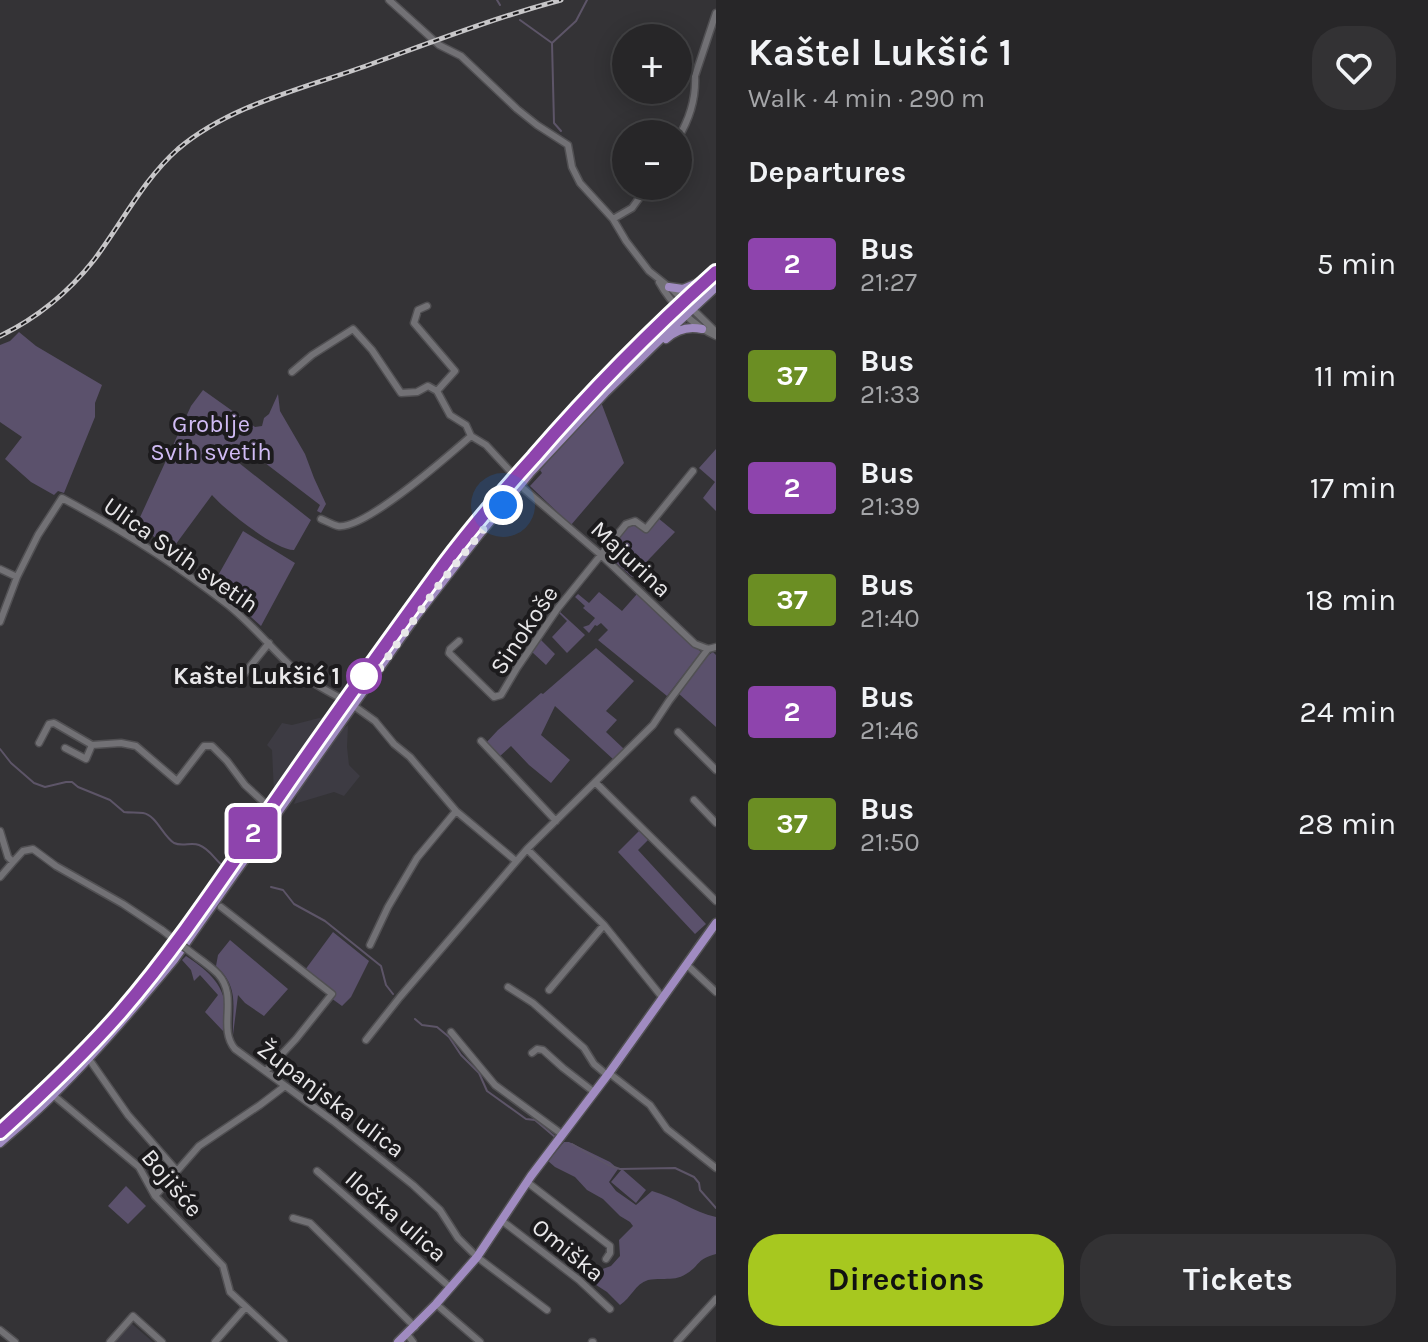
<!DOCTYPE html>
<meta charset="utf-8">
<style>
:root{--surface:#272628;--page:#333234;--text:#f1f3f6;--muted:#a4a5a8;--line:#434345;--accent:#a7c81f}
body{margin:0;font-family:Karla,sans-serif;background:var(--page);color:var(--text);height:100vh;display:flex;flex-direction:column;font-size:30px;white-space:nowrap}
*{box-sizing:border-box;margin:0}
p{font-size:26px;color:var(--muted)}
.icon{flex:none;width:44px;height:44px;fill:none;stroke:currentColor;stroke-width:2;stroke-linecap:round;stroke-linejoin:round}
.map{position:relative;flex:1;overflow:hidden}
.sheet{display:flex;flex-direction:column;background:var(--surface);width:712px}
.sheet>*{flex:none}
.badge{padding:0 16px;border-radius:6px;font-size:28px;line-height:52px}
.tools{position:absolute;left:612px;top:24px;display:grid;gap:16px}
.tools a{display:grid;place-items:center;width:80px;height:80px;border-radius:50%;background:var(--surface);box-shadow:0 4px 20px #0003,0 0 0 2px var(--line);font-size:40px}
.you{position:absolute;width:40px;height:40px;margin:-20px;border:6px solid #fff;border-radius:50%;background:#1a73e8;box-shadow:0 0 0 12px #1a73e833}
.map>.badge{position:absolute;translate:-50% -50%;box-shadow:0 0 0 4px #fff}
h2{padding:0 32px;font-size:30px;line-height:72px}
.round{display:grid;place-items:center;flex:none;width:84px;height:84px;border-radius:32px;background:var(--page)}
.overview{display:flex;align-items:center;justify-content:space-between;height:136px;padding:0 32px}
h1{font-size:38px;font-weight:700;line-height:60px}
.button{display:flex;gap:16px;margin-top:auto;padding:16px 32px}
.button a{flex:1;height:92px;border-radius:32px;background:var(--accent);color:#111;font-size:32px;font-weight:700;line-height:92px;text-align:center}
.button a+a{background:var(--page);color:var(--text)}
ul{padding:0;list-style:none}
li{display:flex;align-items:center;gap:24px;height:112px;padding:0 32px}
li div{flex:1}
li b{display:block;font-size:30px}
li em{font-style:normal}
li .badge{min-width:88px;font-weight:700;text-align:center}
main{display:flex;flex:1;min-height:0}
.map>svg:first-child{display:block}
.built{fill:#3d3b43}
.green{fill:#5b516c}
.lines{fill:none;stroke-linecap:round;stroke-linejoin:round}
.stream{stroke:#5d5568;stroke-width:2}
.minor-casing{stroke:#515053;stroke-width:9}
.major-casing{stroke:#515053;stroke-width:11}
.minor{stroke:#727175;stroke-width:6}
.major{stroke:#a08bc1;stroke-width:8}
.rail-casing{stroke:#c7c6c8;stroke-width:5}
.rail{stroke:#1c1b1d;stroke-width:2;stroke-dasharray:6;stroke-linecap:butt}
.minor-bridge-casing{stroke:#515053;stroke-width:9;stroke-linecap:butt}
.minor-bridge{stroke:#727175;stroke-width:6}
.line-casing{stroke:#fff;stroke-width:18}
.line{stroke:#8e44ad;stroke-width:12}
.walk{stroke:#e8e7e9;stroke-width:8;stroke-dasharray:0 14.4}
.stop-dot{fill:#fff;stroke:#8e44ad;stroke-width:4}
.labels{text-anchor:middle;stroke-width:8;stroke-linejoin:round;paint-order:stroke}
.park-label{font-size:24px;fill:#d0bbf4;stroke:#1c1b1d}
.street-label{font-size:24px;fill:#e8e7e9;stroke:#1c1b1d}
.stop-label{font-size:24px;font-weight:bold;fill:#e8e7e9;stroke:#1c1b1d;text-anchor:end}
</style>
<main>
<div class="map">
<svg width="716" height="1342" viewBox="0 0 716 1342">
<rect width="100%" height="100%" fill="#343336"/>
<path class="built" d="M327 716 322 729 286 780 274 793 272 750 267 745 282 723 292 725Z
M348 725 347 747 349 765 360 776 344 796 334 792 294 804 299 790 336 735Z
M131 1323 153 1342H115Z"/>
<path class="green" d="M19 332 36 346 102 385 95 403V417L64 493 58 491 54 495 31 482 5 459 22 437 0 422V345L10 341Z
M203 390 255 427 262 426 264 418 269 414 278 394 280 411 305 454 314 478 326 504 321 513 317 511 320 505 243 446 234 459 311 520 294 550C275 550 225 510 212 495L173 548 136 526 191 406Z
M601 402 624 463 571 525 530 486 542 473 540 470Z
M716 449V511L703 498 715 482 699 468Z
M658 518 675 532 632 577 606 554 628 527 634 524 645 532Z
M243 531 295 563 261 626 232 600 211 588Z
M599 592 622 611 637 594 701 652 667 696 598 640 608 630 601 623 597 626 595 625 589 633 583 627 589 625 595 618 583 608 585 606 575 597 578 594 589 603Z
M559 611 585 635 567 653 552 637 567 621 558 612Z
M541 640 555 654 546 665 532 652Z
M596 648 634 681 606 711 617 720 606 732 624 749 614 760 555 706 541 735 570 760 551 783 529 765 511 746 499 757 485 744 498 730 541 693 543 694Z
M713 652 716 655V727L678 693 707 656Z
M639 831 648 840 638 850 706 924 695 934 618 852Z
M333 932 369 961 351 997 342 1006 331 998 333 992 305 970Z
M230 940 288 989 264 1016 245 1003 238 995 233 1035C232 1006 240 988 216 966L218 955Z
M186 956C216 976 232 993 223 1031L205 1012 218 995 200 975 194 981 191 970 182 960Z
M564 1142H569L610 1162 618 1169 609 1182 616 1191 636 1205 652 1191C675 1197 693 1212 716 1217V1254C695 1260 701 1265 686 1274 674 1282 661 1277 648 1280 635 1284 631 1298 620 1305L607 1292 590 1281 594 1272 611 1266 620 1256 619 1240 633 1226 630 1222 620 1216 603 1199 587 1190 575 1177 555 1167 548 1161Z
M622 1169 646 1190 636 1203 611 1182Z
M126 1186 146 1206 128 1224 108 1206Z"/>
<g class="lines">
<path class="stream" d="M497 0 500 5
M520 20 552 43
M561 131 554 123 552 43 576 21 587 0
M0 749 11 763 34 783 45 787 66 782H72L78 787 110 800 124 812C130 813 137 812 143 813 156 815 163 836 174 843 182 847 191 842 199 845 210 849 214 859 223 866
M271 887 283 890 294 904 325 921 381 966 386 985 393 994
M415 1019 422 1025 437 1027 449 1037 461 1055 479 1073 487 1091 526 1119 535 1120 555 1137
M572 1144 608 1165 620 1169 675 1168 694 1177 699 1183 700 1190 716 1208"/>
<g class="minor-casing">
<path id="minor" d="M389 0 439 45 461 56 517 109 537 125 568 145 572 167 580 183 613 219 626 241 649 271 674 291 716 332
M678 138C689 120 696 98 695 76L716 13
M613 219 632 208 648 186
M659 282C671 304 694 326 716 336
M427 306 418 310 414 323 455 371 437 391
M292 372 312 355 353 329 372 350 401 393 417 392 428 386 437 391
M437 391 450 415 466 425 471 436 486 445 511 472
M524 489 601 555 695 644 708 649 716 647
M321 519C326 521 333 525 338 526 365 530 449 455 471 436
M0 569 17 577
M0 622 17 577 38 535 62 498C120 529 176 564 228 605 252 624 271 648 294 669 309 682 329 692 346 701
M459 641 450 649 449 653 494 697 501 695 517 668 558 608 626 524 635 521 646 529 693 471
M239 680 269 643
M354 706 375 721 394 744 410 757 456 811 516 861
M678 732 716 770
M481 741 556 821
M39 743 49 724 54 723 92 745
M65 748 86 759 92 745 121 743 136 746 177 781 204 746H212L227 761 245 785 270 808
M595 782 716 901
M694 800 716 823
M0 831 8 857 13 862 23 851 33 849 56 866 123 904 162 930
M527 849 604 925 662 997
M0 877 13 862
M221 907 332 994 296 1039 266 1071
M370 945 388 907 417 858 456 811
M197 957C204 962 212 968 218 974 239 997 217 1028 235 1049L333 1121 413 1185 440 1210 458 1238 477 1257 547 1310
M687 965 716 992
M508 987 533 1003 584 1048 594 1064 607 1075
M549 990 604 925
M451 1032 495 1085 563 1135
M366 1040 400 997 527 849 653 725 669 701 708 649
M532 1053 537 1049 543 1050 563 1068 594 1092
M89 1059 128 1115 177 1171
M609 1073 650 1105 667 1129 716 1168
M53 1095 139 1167 155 1196 223 1266 230 1292 284 1342
M317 1171 451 1288
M527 1182 610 1246V1253L606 1259
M155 1196 199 1146 260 1105 285 1086
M293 1218 310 1223 415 1327
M501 1220 579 1280 610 1309
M436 1304 480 1342
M0 1330 15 1342
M407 1334 413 1342
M110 1342 133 1316 162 1342
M215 1342 245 1308
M592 1342H593
M677 1342 716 1299"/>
</g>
<g class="major-casing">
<path id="major" d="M669 287 683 289 702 281
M666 339C677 329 689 326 702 329
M0 1132C42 1094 83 1055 120 1013 171 953 215 888 260 824 288 782 318 742 347 701 380 653 413 605 449 558 528 455 618 358 716 272
M0 1143C18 1127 38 1111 55 1093 98 1051 136 1006 174 960L417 615 479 535 531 472 605 393 674 326 716 287
M398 1342 436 1304 477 1257 531 1176 609 1073 716 923"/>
</g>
<use href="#minor" class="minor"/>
<use href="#major" class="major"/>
<g class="rail-casing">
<path id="rail" d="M0 336C37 318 68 293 94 260 122 223 143 180 178 149 229 106 298 90 360 68 427 44 493 18 561 0"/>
</g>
<use href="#rail" class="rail"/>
<g class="minor-bridge-casing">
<path id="minor-bridge" d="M162 930 197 957"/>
</g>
<use href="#minor-bridge" class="minor-bridge"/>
</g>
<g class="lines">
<g class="line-casing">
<path id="line" d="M0 1132C42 1094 83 1055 120 1013 178 946 226 872 277 799 332 719 388 641 445 563 473 526 503 491 534 457 591 391 651 330 716 272"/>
</g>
<use href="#line" class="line"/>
<path class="walk" d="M364 676 369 684 435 590 503 505"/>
</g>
<circle class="stop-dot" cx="364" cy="676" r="16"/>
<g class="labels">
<g class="park-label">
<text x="211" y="432">Groblje<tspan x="211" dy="28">Svih svetih</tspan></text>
</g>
<g class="street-label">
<text transform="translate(181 555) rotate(35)" y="8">Ulica Svih svetih</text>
<text transform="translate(631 559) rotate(43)" y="8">Majurina</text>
<text transform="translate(524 630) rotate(-56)" y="8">Sinokoše</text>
<text transform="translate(331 1099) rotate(37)" y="8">Županjska ulica</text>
<text transform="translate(172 1183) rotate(50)" y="8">Bojišće</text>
<text transform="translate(396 1216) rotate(41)" y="8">Iločka ulica</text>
<text transform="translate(568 1250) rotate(39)" y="8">Omiška</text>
</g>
<g class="stop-label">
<text x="340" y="684">Kaštel Lukšić 1</text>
</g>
</g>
</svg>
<div class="tools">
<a>+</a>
<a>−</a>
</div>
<div class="you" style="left:503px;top:505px"></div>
<b class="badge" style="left:253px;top:833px;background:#8e44ad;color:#fff">2</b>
</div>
<section class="sheet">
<div class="overview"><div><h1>Kaštel Lukšić 1</h1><p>Walk · 4 min · 290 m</p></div><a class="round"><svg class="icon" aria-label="heart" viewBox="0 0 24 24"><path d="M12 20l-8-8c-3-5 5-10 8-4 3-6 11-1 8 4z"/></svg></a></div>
<h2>Departures</h2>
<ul>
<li><span class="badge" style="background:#8e44ad;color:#fff">2</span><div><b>Bus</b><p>21:27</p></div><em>5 min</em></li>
<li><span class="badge" style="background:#6b8e23;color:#fff">37</span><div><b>Bus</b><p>21:33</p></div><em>11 min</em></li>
<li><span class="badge" style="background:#8e44ad;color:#fff">2</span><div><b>Bus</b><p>21:39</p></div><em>17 min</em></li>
<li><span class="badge" style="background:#6b8e23;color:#fff">37</span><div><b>Bus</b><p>21:40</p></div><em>18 min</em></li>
<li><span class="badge" style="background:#8e44ad;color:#fff">2</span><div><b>Bus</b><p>21:46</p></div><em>24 min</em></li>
<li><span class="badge" style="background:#6b8e23;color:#fff">37</span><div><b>Bus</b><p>21:50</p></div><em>28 min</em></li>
</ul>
<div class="button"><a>Directions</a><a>Tickets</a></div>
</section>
</main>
